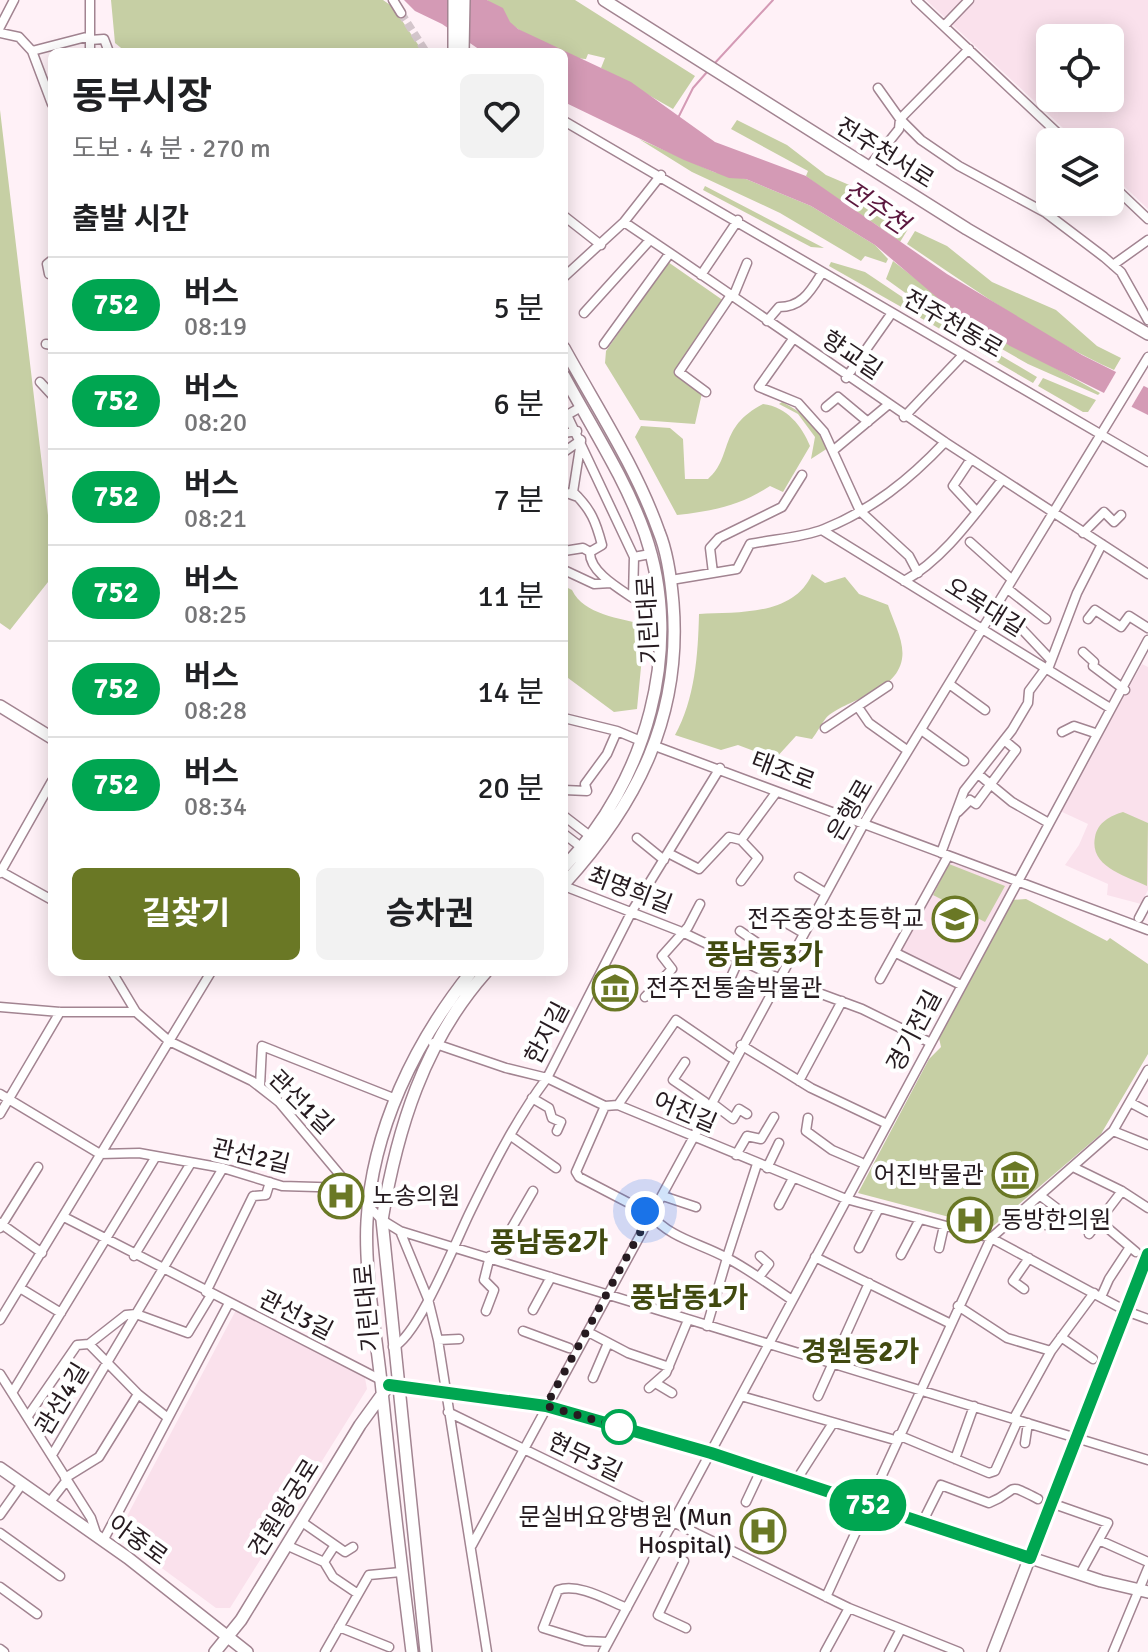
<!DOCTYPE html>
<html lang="ko">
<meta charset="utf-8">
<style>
:root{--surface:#fff;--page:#f2f2f2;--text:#202124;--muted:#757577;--line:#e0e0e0;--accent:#6a7825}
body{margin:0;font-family:Signika,"Noto Sans KR",sans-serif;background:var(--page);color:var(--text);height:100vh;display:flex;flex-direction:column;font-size:30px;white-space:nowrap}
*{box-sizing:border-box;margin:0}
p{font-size:26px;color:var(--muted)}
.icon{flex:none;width:44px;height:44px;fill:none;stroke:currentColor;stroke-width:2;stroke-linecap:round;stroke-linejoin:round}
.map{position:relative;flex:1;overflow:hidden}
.drawer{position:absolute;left:48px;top:48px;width:520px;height:928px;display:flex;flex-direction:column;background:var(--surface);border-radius:12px;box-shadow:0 4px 20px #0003}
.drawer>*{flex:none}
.badge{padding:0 16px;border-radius:26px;font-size:28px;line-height:52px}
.tools{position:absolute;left:1036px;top:24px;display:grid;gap:16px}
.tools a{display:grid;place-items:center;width:88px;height:88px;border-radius:12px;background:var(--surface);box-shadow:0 4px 20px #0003;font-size:40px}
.you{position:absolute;width:40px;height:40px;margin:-20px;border:6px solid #fff;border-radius:50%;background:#1a73e8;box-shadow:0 0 0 12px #1a73e833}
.map>.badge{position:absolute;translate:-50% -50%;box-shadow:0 0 0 4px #fff}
h2{padding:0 24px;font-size:30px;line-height:72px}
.round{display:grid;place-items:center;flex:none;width:84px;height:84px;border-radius:12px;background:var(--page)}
.head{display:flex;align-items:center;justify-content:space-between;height:136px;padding:0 24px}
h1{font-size:38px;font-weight:700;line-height:60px}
.cta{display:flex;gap:16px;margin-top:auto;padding:16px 24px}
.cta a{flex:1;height:92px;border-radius:12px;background:var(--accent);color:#fff;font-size:32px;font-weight:700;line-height:92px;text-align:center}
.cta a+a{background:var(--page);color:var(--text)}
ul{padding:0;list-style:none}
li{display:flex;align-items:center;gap:24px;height:96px;padding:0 24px;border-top:2px solid var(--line)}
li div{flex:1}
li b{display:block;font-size:30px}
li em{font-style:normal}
li .badge{min-width:88px;font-weight:700;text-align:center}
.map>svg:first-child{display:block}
.built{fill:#fae1ec;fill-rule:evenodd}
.green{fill:#c6cfa4}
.water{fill:#d49ab5}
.pier{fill:#fff1f7}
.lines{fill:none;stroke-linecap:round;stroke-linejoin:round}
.stream{stroke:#d49ab5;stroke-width:2}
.street-tunnel{stroke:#d4c6cc;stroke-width:8;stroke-dasharray:8 4;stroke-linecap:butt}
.street-casing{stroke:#a28491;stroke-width:11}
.secondary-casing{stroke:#a28491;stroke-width:14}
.street{stroke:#fff;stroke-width:8}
.secondary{stroke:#fff;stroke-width:11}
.line-casing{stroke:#fff;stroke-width:18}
.line{stroke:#00a651;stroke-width:12}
.walk{stroke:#261b20;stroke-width:8;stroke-dasharray:0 14.4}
.stop-dot{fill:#fff;stroke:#00a651;stroke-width:4}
.labels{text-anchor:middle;stroke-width:8;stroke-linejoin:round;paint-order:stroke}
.street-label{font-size:24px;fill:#261b20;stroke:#fff}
.poi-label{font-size:24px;fill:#261b20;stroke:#fff;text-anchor:end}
.water-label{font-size:26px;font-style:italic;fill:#5b173e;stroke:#fff}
.quarter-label{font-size:28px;font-weight:bold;fill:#414a10;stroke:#fff}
</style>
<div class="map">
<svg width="1148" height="1652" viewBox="0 0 1148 1652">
<rect width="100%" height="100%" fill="#fff1f7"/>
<path class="built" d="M926 0H1148V209L1110 173V142H1078ZM1050 38H1110V98H1050Z
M1142 664 1148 667V890L1141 904 1107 895 1108 884 1065 865 1079 845 1088 824 1060 811Z
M948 856 1016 881 961 985 896 953Z
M236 1310 365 1378 367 1389 230 1608H216L117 1535Z"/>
<path class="green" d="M111 0H383L393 7 423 52H126L115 43Z
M487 0H575L695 76 673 109 601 68 605 58 588 54 586 59C570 59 522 34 510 23 502 15 496 6 487 0Z
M0 110 52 549V577L10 630 0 623Z
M737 120 787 145 826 175 861 190 908 229 900 242C869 218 836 200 806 176L808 171 731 129Z
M639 139 714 172 746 179 811 206 875 245 888 259 886 263 865 256 861 261 780 213 692 172Z
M705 186 824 248 811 247 703 190Z
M915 231 947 246 992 282 1056 310 1097 346 1121 358 1114 370C1041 337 974 289 907 244Z
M893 261 966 318 1100 393 1098 395 1028 364 911 297 886 279Z
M668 262 724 301 674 374 702 393 695 424 640 420 605 363 606 351Z
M831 262 865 272 929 315 926 321 829 266Z
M937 318 1037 377 1033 383 933 325Z
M1043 378 1096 400 1088 412H1083L1038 386Z
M782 402C803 412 817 426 828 448L811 459 815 437 798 414 779 404Z
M763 404C787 407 802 426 810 446L783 492 770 486C739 506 713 511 677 515L635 437 641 426 670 428 683 439 685 479H708C734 456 717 428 763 404Z
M812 574 825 583 845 577 859 594 888 605C893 621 905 642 902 659 896 694 845 699 826 718 821 724 817 733 812 739L796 736 775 759 738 745 721 750 675 735C695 699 698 655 699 614 738 612 794 616 812 574Z
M564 586 572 590C584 615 620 618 645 625L637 709 614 712 564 675Z
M1123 812 1148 823 1147 886C1126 876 1089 867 1095 837 1098 822 1110 816 1123 812Z
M949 864 1005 886 985 922 933 895Z
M1026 899 1107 941 1110 938 1148 964V1054L1101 1134 991 1228 858 1193 929 1059 941 1047 939 1038 1012 900Z"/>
<path class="water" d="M404 0H487L503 8 510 22 518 29 631 82 715 142 806 176 947 274 1082 355 1148 388V415L1010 346 940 300 875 245 811 206 746 179 729 178 684 160 564 102V52H483L442 24 415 11Z"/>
<path class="pier" d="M1119 367 1146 382 1129 411 1101 398Z"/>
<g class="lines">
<path class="stream" d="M714 64 773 0
M677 120 693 88 707 72"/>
<path class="street-tunnel" d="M401 13 426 52"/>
<g class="street-casing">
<path id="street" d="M90 0V52
M393 0 401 13
M916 0 1067 142
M944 26 969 0
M0 27 14 0
M0 33 19 37 32 51 52 104
M90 40 104 39 109 52
M32 51 90 36
M878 88 900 119 921 140 959 166 1046 213 1104 257 1121 272 1148 320
M564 121 1148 462
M868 168 899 129 900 119 969 49
M1110 183 1148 219
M564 216 601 245
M624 222 670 253
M1113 265 1148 240
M49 274 47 264 52 260
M701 275 738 220
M564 277 624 222 661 175
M733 297 747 263
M584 313 650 240
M767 321 779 307C800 307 809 294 820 276
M793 339 759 387 798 403 824 432 860 511 909 556 918 573
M46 344 52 345
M604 344 670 253 945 442 1148 574
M846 378 889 317
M40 382 52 395
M706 392 679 372 731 295
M581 407 567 415 634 557 650 554
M826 407 838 397 868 422
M904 417 960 358
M564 433 577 431
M835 449 889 404
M564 452 581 440
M971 459 953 486 977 512
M564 492 578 497
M822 530 1110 708
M1083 533 1104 512 1114 522 1121 515
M970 542 1009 577
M564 551 583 548 590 552 602 545C596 522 591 509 573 492L581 441
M590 552C589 571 618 588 633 598
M564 570 594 584 611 583
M713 573 710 548 719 538 782 507 802 475
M671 580 737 569 750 544C774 539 801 538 824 529 872 510 910 479 945 442
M904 581C944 559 974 515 1002 480
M1009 590 1046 619
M633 598 634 557
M1000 606 1051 660
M1088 619 1095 610 1121 627 1129 616 1148 628
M1083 652 1094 662 1093 666 1125 690
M1048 669 1077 593 1102 544
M952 686 985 710
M858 707 869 723 904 748
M564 718 617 731 641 741
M825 728 888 686
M924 732 964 761
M1062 732 1074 726 1095 733
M655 746 1148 930
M978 774 1012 802 1047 822
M564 790 587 791 585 784 607 754 617 731
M958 812 970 800 976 804 1016 750 1004 740
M564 816 590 836
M564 834 581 847
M637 838 664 860
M941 853 964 791 1012 730 1028 703 1029 691 1046 668
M672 855 699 869 729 837 741 840 775 794
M0 871 52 900
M0 873 52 781
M799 877 822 891
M741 881 758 858 741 840
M564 886 682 932 778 978 862 1009 931 1043
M764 910 800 931
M1139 918 1148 901
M740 931 769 951 760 969
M896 953 961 985
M112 972 136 1012 169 1041 252 1081 279 1102 351 1188 382 1220 400 1231 428 1299 438 1340 487 1652
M880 979 948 856
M723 995 739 959
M645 997 672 969 662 956 688 927 700 904
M0 1007 60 1012H136
M433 1043 506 1068 547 1078 605 1106 618 1105 846 1199 991 1238 1126 1311 1148 1319
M741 1045 811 1088 887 1124
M685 1062 673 1080 705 1102
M799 1081 842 1001
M260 1086 262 1046 396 1099
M0 1094 100 1154 139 1153 223 1168 282 1186 351 1188
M532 1098 549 1108 552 1118 561 1122 557 1131
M1133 1104 1148 1112
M618 1105 676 1020 730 1057
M605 1106 576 1172 579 1177 650 1214C671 1239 700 1243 727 1258 750 1270 771 1286 792 1300
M716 1106 733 1119 739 1109 747 1114
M0 1114 60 1012
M808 1118 806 1131 832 1150 860 1162
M1113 1131 1148 1145
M511 1136 556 1168
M736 1155 747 1136 761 1139 774 1117
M767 1168 779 1143
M1075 1168 1122 1191 1148 1208
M666 1197 696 1207
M1042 1197 1063 1213
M779 1205 793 1178
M1026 1210 1046 1225
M64 1217 385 1382
M1097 1219 1136 1252
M0 1223 42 1253
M0 1228 38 1167
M400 1231 1148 1460
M1089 1234 1122 1191
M859 1248 879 1208
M939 1248 944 1226
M901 1255 920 1219
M134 1256 191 1163
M727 1257 757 1164
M815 1257 949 1323
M501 1259 507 1236 533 1191
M759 1277 769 1264 760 1256
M20 1288 61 1313
M1024 1289 1013 1281 1029 1258
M206 1292 253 1196 266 1195 270 1182
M1101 1297 1109 1279 1130 1247
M958 1306 1007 1338 1051 1351
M533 1310 551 1277
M486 1311 494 1290 484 1280 490 1256
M0 1320 211 972
M707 1326 727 1258
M523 1331 569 1348
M590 1333 628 1353 669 1367
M1061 1337 1093 1359
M438 1340 459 1339
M89 1344 126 1315 136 1314 188 1333 211 1295
M393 1347C418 1337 457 1238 471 1210 493 1165 517 1118 547 1078L632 911 720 768
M0 1374 91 1518 97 1536
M593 1378 608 1343
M657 1384 672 1393
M649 1388 666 1373 688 1320
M12 1393 155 1158
M741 1396 895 1440
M818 1396 869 1283
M448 1412 849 1608 959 1652
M28 1416 77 1345 89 1344 138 1394 168 1418
M1014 1418 1051 1351 1094 1293
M898 1435 989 1473 995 1471 1018 1420
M1025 1443 1028 1423
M52 1455 223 1168
M955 1459 974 1406
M799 1476 833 1423
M65 1478 99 1457 138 1394
M746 1502 761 1470
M49 1503 67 1480
M1051 1503 1108 1523 1080 1574
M0 1515 22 1484
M925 1517 941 1485 989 1503C1021 1490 1003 1481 1038 1499
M302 1522 335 1545 324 1562
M0 1533 60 1576
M103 1541 229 1303
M1101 1541 1148 1562
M286 1545 324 1562 333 1577 358 1594
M335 1545 345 1552 353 1547
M472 1545 867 818 1148 357
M684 1561 658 1615 686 1628
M0 1587 37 1614
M826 1597 991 1238 1113 1131 1148 1070
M339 1627 389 1647
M608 1642 585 1641 543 1628 558 1590C579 1583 607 1600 627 1608
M0 1649 4 1652
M325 1652 369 1575 401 1572
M603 1652 1148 640
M825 1652 849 1608
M889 1652 901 1629
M1113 1652 1148 1568"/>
</g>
<g class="secondary-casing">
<path id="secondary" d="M454 0V52
M604 0 967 229 1148 334
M463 52 464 0
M564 348C597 408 636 467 659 532 668 554 671 579 673 603 682 715 638 803 564 884
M564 376C592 428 625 478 645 534 685 648 646 782 564 867
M0 706 52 738
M0 1468 128 1558 247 1652
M215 1652 241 1620 360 1425 389 1385 546 1406 711 1453 1101 1581 1148 1592
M412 1652C401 1565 391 1479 382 1391 377 1339 364 1273 367 1221 372 1130 415 1042 471 972
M426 1652 382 1220C397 1129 424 1042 486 972
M993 1652 1148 1254"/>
</g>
<use href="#street" class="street"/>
<use href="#secondary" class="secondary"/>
</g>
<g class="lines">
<g class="line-casing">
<path id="line" d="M389 1385 546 1406 711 1453 1030 1558 1148 1254"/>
</g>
<use href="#line" class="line"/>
<path class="walk" d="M619 1427 546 1406 650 1214 645 1211"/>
</g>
<defs>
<g id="school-ring" transform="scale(2.3)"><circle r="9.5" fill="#fff" stroke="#6a7825" stroke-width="1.5"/><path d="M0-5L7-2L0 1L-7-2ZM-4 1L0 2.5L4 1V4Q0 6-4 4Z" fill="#6a7825"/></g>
<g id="museum-ring" transform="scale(2.3)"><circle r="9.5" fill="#fff" stroke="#6a7825" stroke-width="1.5"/><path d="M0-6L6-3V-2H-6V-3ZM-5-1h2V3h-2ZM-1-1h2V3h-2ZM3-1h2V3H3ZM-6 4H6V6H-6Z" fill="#6a7825"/></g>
<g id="hospital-ring" transform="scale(2.3)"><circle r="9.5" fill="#fff" stroke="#6a7825" stroke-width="1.5"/><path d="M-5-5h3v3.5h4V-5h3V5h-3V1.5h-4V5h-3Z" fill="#6a7825"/></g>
</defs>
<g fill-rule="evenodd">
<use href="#school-ring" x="955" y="919"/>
<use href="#museum-ring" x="615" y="988"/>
<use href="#museum-ring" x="1015" y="1175"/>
<use href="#hospital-ring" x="341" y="1196"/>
<use href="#hospital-ring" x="970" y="1220"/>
<use href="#hospital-ring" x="763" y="1531"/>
</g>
<circle class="stop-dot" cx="619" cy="1427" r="16"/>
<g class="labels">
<g class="street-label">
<text transform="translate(885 153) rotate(32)" y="8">전주천서로</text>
<text transform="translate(953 324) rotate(30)" y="8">전주천동로</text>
<text transform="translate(852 355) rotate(34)" y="8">향교길</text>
<text transform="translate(985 607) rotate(32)" y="8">오목대길</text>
<text transform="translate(648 620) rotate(-93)" y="8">기린대로</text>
<text transform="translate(783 771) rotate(21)" y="8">태조로</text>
<text transform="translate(850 810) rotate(-60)" y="8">은행로</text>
<text transform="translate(630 890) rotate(21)" y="8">최명희길</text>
<text transform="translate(914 1031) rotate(-62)" y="8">경기전길</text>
<text transform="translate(547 1033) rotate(-62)" y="8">한지길</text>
<text transform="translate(301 1102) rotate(45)" y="8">관선1길</text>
<text transform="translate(685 1112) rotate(23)" y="8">어진길</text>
<text transform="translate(251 1156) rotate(13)" y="8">관선2길</text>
<text transform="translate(367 1308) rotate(-95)" y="8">기린대로</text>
<text transform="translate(296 1315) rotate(27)" y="8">관선3길</text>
<text transform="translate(62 1399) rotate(-59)" y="8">관선4길</text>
<text transform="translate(585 1457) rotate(26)" y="8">현무3길</text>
<text transform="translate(284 1508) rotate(-58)" y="8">견훤왕궁로</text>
<text transform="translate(138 1540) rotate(36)" y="8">아중로</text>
</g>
<g class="poi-label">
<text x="924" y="927">전주중앙초등학교</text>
<text x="646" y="996" text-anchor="start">전주전통술박물관</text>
<text x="984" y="1183">어진박물관</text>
<text x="372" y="1204" text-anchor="start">노송의원</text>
<text x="1001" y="1228" text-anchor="start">동방한의원</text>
<text x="732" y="1525">문실버요양병원 (Mun<tspan x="732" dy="28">Hospital)</tspan></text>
</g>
<g class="water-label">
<text transform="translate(876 207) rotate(34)" y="9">전주천</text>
</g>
<g class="quarter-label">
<text x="764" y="964">풍남동3가</text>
<text x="549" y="1252">풍남동2가</text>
<text x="689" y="1307">풍남동1가</text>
<text x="860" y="1361">경원동2가</text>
</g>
</g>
</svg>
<div class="tools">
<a><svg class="icon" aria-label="locate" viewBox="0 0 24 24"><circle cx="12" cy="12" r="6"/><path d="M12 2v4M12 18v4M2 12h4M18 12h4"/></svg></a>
<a><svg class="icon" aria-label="layers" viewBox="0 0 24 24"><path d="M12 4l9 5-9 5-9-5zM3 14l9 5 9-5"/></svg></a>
</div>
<div class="you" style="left:645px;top:1211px"></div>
<b class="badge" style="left:868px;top:1505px;background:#00a651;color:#fff">752</b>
<section class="drawer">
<div class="head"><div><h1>동부시장</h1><p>도보 · 4 분 · 270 m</p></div><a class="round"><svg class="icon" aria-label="heart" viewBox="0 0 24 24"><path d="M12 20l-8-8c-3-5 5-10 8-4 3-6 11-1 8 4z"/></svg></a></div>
<h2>출발 시간</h2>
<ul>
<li><span class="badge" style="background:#00a651;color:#fff">752</span><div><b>버스</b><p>08:19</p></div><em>5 분</em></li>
<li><span class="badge" style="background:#00a651;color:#fff">752</span><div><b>버스</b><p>08:20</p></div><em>6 분</em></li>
<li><span class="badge" style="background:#00a651;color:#fff">752</span><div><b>버스</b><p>08:21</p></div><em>7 분</em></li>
<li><span class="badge" style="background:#00a651;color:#fff">752</span><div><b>버스</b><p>08:25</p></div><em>11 분</em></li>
<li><span class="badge" style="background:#00a651;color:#fff">752</span><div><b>버스</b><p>08:28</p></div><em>14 분</em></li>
<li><span class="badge" style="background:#00a651;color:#fff">752</span><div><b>버스</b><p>08:34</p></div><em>20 분</em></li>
</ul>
<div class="cta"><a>길찾기</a><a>승차권</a></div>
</section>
</div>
